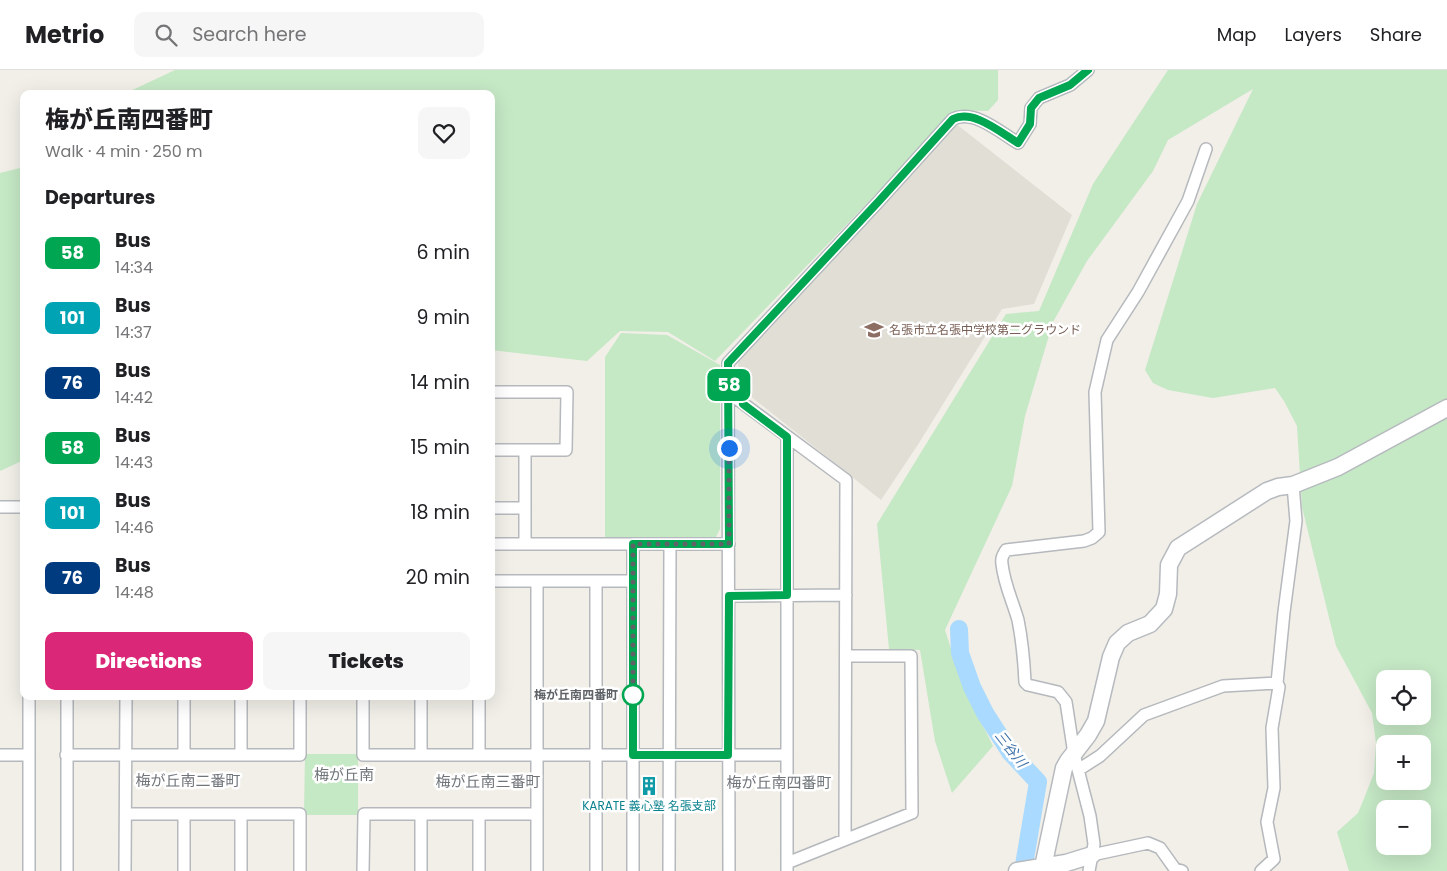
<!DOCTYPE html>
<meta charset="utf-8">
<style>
:root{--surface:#fff;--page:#f6f6f6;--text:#202124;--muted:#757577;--line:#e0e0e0;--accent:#db2777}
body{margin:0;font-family:Poppins,"Noto Sans JP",sans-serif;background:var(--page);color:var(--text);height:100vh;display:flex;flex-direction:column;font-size:19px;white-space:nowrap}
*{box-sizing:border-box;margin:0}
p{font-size:16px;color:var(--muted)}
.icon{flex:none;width:28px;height:28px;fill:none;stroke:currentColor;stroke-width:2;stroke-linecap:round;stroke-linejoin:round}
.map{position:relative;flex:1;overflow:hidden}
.side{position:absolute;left:20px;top:20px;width:475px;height:610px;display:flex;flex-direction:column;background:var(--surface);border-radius:10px;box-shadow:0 5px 20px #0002}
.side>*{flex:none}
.badge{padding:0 10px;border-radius:8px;font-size:18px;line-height:32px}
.tools{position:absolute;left:1376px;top:600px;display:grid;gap:10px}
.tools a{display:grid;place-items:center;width:55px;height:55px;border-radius:10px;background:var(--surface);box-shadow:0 5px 20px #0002;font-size:25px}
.you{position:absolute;width:25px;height:25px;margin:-12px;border:4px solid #fff;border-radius:50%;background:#1a73e8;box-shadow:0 0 0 8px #1a73e833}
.map>.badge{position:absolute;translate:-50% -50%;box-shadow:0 0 0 2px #fff}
h2{padding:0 25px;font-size:19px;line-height:45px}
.round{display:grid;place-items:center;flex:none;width:52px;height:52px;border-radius:10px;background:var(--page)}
.overview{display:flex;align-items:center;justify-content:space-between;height:85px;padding:0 25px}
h1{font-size:24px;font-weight:800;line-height:38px}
.button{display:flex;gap:10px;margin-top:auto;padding:10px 25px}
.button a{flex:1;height:58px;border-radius:10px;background:var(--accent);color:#fff;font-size:20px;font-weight:800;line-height:58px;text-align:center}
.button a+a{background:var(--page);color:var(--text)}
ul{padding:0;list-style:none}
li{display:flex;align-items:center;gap:15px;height:65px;padding:0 25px}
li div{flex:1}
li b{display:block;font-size:19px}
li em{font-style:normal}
li .badge{min-width:55px;font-weight:700;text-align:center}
header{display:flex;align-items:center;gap:30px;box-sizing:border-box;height:70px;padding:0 25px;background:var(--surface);border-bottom:1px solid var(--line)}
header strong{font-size:24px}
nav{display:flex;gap:28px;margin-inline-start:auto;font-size:18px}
.search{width:350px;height:45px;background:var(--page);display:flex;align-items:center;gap:12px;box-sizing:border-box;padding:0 18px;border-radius:10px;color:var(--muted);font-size:19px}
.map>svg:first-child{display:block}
.education{fill:#e1ded6}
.green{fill:#c5e8c5;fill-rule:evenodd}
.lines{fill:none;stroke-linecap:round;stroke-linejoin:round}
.river{stroke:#aadaff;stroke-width:18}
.street-casing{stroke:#b5b8bc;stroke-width:14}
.secondary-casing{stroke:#b6babf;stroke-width:19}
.street{stroke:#fff;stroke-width:11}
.secondary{stroke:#fff;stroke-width:16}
.line-casing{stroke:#fff;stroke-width:11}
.line{stroke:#00a651;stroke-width:8}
.walk{stroke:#5f6368;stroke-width:5;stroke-dasharray:0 9}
.stop-dot{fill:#fff;stroke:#00a651;stroke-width:2.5}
.labels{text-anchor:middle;stroke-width:5;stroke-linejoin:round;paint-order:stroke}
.education-label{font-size:12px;fill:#785e54;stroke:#fff;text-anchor:start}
.stop-label{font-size:12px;font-weight:bold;fill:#5f6368;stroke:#fff;text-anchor:end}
.culture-label{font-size:12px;fill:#0d838f;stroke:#fff}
.water-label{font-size:14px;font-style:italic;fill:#4174aa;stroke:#fff}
.quarter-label{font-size:15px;fill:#70757a;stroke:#fff}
</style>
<header>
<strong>Metrio</strong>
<div class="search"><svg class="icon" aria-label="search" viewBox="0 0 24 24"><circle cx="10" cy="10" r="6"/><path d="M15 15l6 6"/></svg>Search here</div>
<nav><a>Map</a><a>Layers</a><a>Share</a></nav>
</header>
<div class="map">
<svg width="1447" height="801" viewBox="0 0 1447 801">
<rect width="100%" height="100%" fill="#f1efe8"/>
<path class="education" d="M955 53 1072 145 1034 234 1002 239 919 373 881 430 739 317 738 282Z"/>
<path class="green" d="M175 0H998V30L988 41 957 40 715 291 668 262 620 261 587 291 491 280V24H124Z
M1168 0H1447V801H1349L1337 762 1358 743 1363 731 1374 703 1376 673 1372 643 1336 576 1302 437 1297 356 1284 331 1275 318 1213 328 1168 320 1153 313 1145 300 1197 134 1253 19 1168 70 1153 101 1087 191 1053 252 1025 346 1012 416 945 560 963 616 993 676 952 723 935 671 920 580 889 579 877 454 1006 244 1039 241 1093 114ZM1385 609H1422V646H1385ZM1385 674H1422V711H1385ZM1385 739H1422V776H1385Z
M24 97V390L0 401V103Z
M621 263 667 265 720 295V459L716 467 605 468V287Z
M305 684H358V745H304Z"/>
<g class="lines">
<path class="river" d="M959 559 960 583 972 617 985 643 1010 682 1038 712 1023 801"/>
<g class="street-casing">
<path id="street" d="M491 322H567L566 380H491
M729 323 846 410 845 769
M0 437H24
M491 438H525
M491 474H729
M525 474V380
M633 474V801
M491 511H633
M729 526 846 525
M67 626V801
M363 626V685H787
M479 626V685
M0 685H29
M66 685H300V626
M184 685V626
M241 685V626
M421 685V626
M1078 700 1100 686 1144 645 1223 616 1277 613
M126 744H300V801
M241 744V801
M1092 785 1148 773 1160 778 1175 799 1182 801
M787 793 912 743 911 586H846
M29 801V626
M125 801 126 626
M184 801V744
M363 801 364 744H537
M421 801V744
M479 801V744
M537 801V511
M596 801V511
M669 801 670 474
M729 801 728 293 879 131 953 49C974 39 1000 62 1018 73L1030 54 1031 38 1039 28 1070 15 1088 0
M787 801V367
M1089 801 1094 774 1090 746 1074 684 1066 632 1058 622 1028 615 1025 612C1024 591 1022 570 1018 550 1013 532 1004 514 1002 494 1001 488 1003 485 1006 480L1084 471 1092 468 1099 462 1095 322 1107 270 1138 222 1188 131 1206 79
M1261 801 1274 789 1267 752 1274 718 1272 658 1279 617 1277 613 1284 542 1296 451 1293 415"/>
</g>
<g class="secondary-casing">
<path id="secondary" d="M1043 797 1064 698 1068 691 1088 665 1096 651 1111 587 1117 573 1128 563 1150 554 1164 539 1168 524 1169 495 1178 478 1267 421 1278 417 1293 415 1338 397 1447 338
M1017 801 1066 793 1092 785"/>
</g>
<use href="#street" class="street"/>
<use href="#secondary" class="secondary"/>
</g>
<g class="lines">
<g class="line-casing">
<path id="line" d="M743 334 787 367V525L729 526 728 685H633V474H729L728 293 879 131 953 49C973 39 1000 62 1018 73L1030 54 1031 38 1039 28 1070 15 1088 0"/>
</g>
<use href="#line" class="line"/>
<path class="walk" d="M633 625V627V474H729V378"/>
</g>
<defs>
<g id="school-bare" transform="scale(1.5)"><path d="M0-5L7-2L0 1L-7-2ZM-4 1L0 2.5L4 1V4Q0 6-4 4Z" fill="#8d6e63" stroke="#fff" stroke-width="2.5" paint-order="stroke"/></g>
<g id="building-bare" transform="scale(1.5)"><path d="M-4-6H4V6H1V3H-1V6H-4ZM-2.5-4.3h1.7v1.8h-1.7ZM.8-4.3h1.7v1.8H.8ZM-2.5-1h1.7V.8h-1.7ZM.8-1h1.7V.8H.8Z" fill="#0f9aa8" stroke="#fff" stroke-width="2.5" paint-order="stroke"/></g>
</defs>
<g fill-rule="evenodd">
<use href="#school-bare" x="874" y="260"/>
<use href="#building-bare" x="649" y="716"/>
</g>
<circle class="stop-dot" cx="633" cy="625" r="10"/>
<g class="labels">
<g class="education-label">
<text x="889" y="264">名張市立名張中学校第二グラウンド</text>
</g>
<g class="stop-label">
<text x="618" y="629">梅が丘南四番町</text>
</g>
<g class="culture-label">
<text x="649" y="740">KARATE 義心塾 名張支部</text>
</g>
<g class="water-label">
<text transform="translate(1011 679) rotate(52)" y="5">三谷川</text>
</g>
<g class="quarter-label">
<text x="344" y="710">梅が丘南</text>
<text x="188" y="716">梅が丘南二番町</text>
<text x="488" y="717">梅が丘南三番町</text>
<text x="779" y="718">梅が丘南四番町</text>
</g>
</g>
</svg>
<div class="tools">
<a><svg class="icon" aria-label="locate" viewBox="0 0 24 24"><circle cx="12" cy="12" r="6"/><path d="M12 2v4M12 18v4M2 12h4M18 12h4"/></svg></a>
<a>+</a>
<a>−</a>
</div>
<div class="you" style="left:729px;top:378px"></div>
<b class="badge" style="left:729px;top:315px;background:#00a651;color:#fff">58</b>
<section class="side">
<div class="overview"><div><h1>梅が丘南四番町</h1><p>Walk · 4 min · 250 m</p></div><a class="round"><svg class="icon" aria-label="heart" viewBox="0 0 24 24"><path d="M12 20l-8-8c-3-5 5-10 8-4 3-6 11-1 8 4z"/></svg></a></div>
<h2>Departures</h2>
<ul>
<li><span class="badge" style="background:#00a651;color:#fff">58</span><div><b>Bus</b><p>14:34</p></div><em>6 min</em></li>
<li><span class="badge" style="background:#00a3b4;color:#fff">101</span><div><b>Bus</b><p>14:37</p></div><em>9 min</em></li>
<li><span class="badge" style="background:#003b80;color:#fff">76</span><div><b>Bus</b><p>14:42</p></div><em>14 min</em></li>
<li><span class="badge" style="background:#00a651;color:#fff">58</span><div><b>Bus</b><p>14:43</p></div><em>15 min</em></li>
<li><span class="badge" style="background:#00a3b4;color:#fff">101</span><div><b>Bus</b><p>14:46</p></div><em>18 min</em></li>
<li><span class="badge" style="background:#003b80;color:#fff">76</span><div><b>Bus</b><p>14:48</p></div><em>20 min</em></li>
</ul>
<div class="button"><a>Directions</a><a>Tickets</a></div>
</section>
</div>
